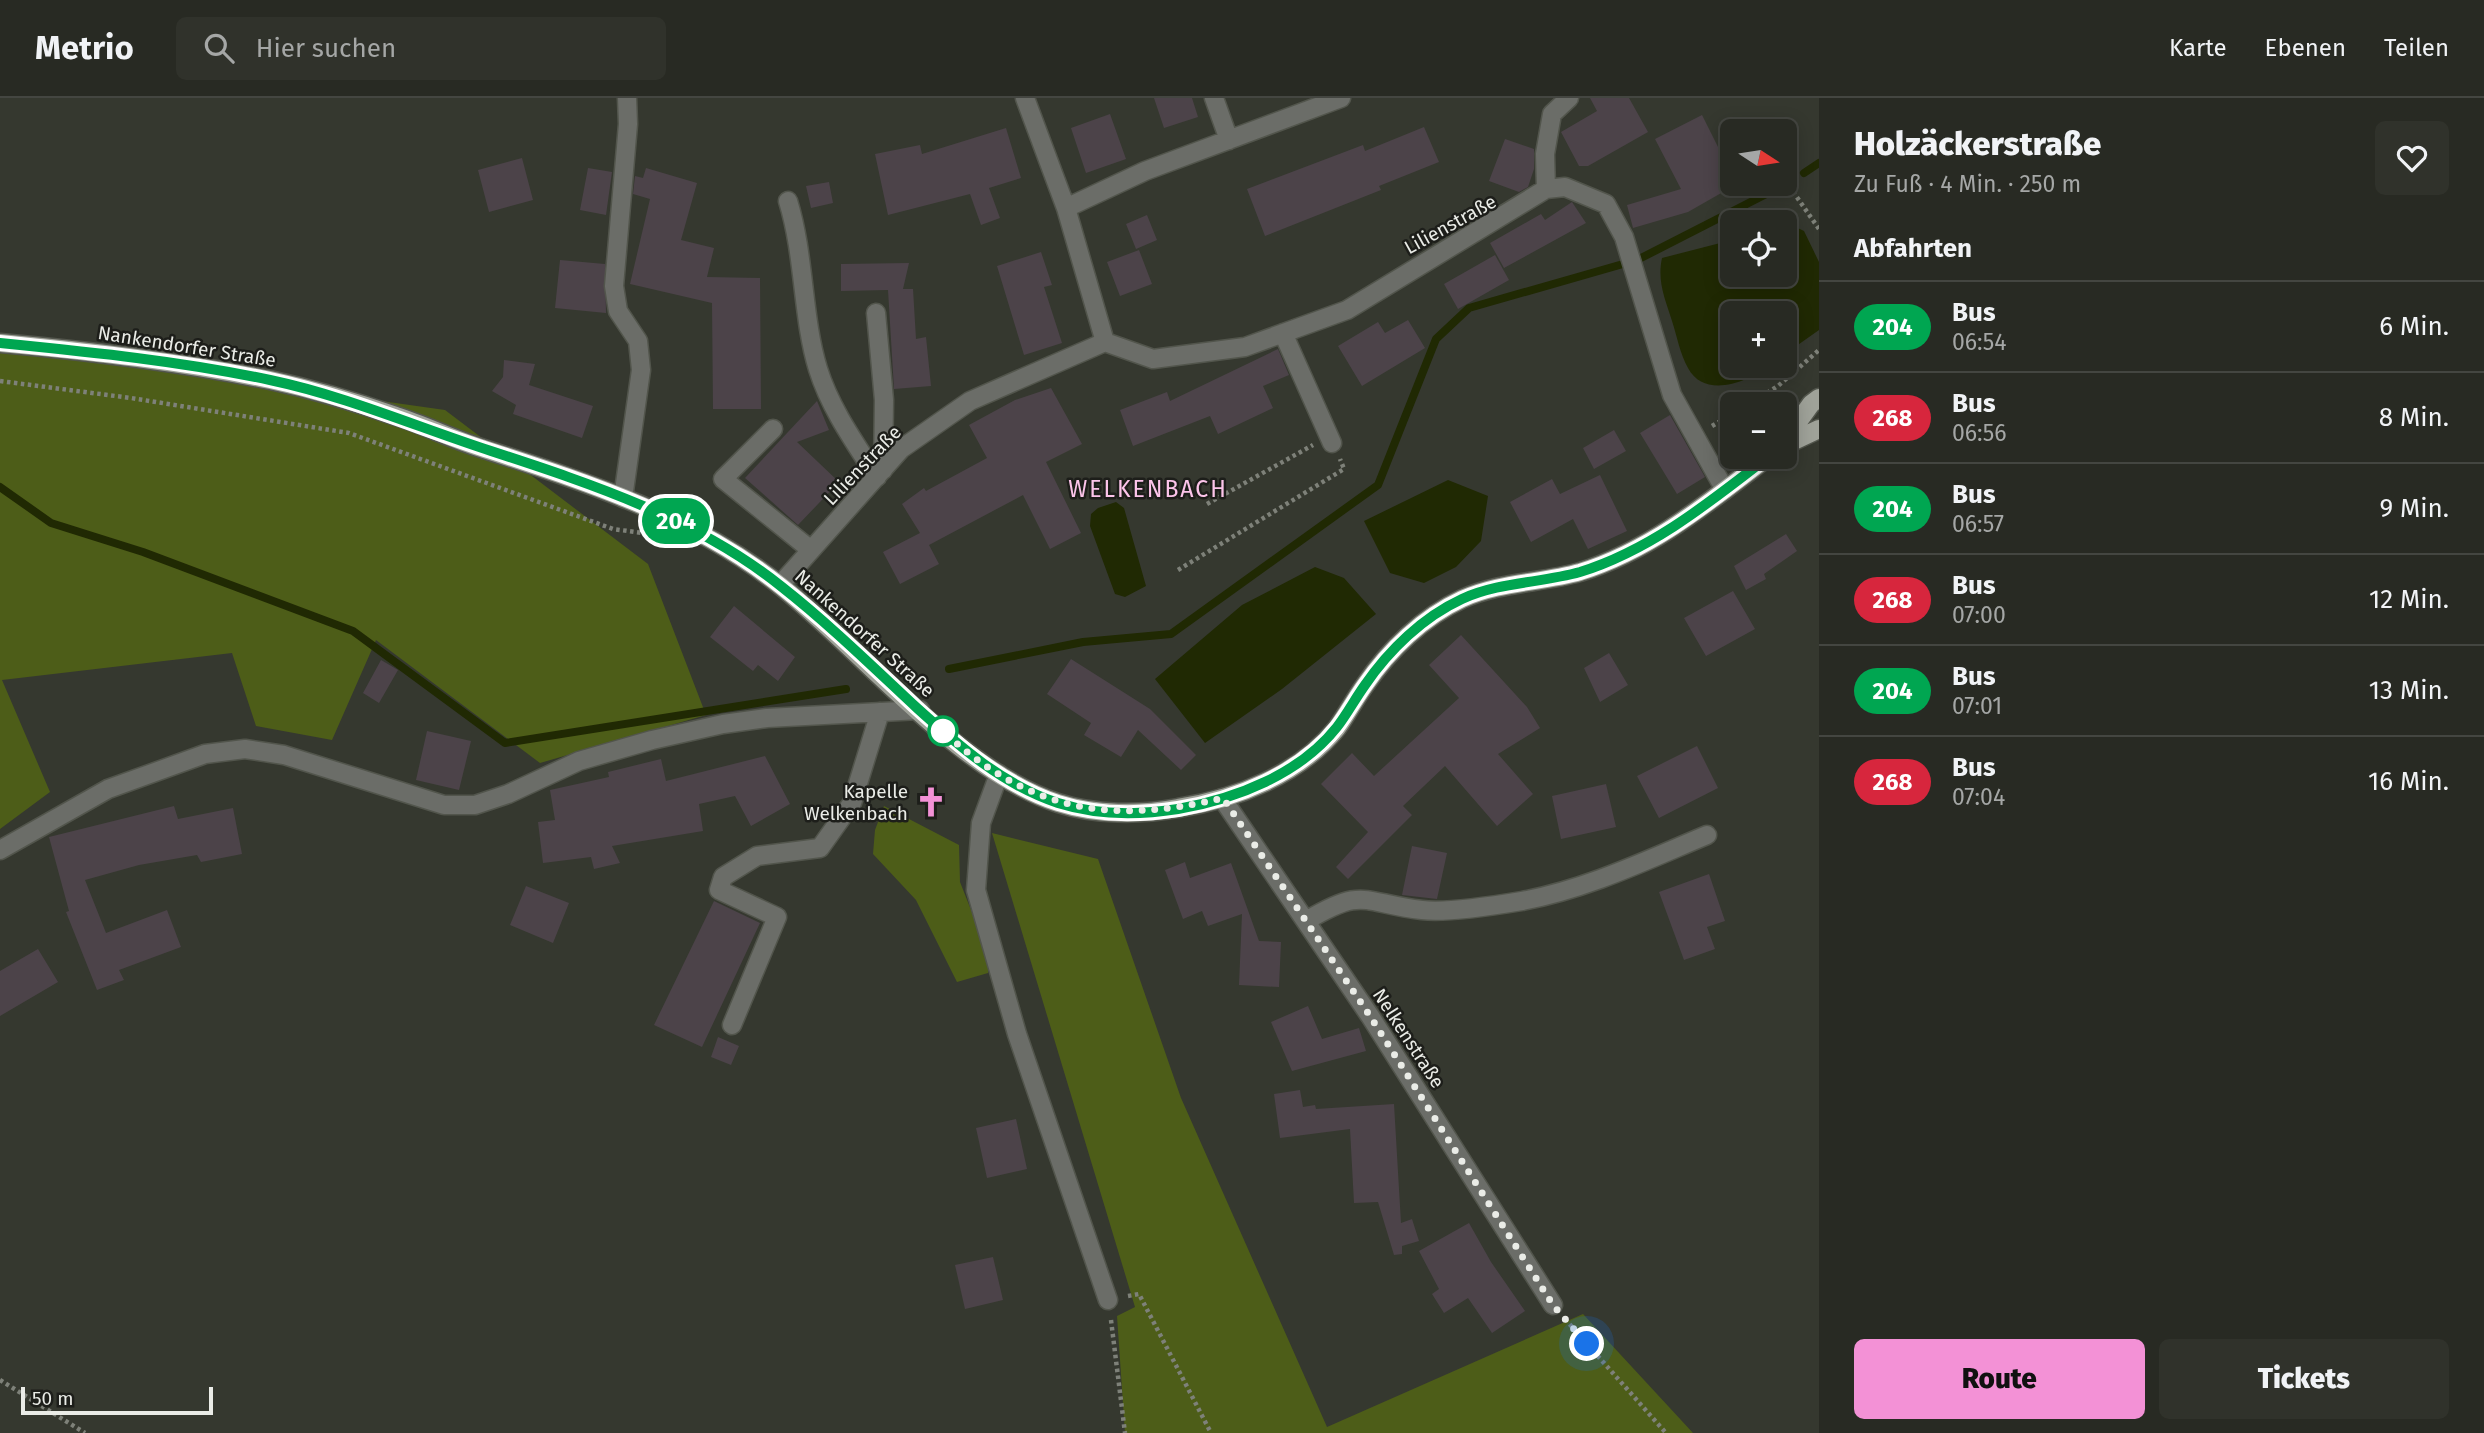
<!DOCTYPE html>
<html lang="de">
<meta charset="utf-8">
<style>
:root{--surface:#282a23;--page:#30322b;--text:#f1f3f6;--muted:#a5a7a6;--line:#444641;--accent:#f391d6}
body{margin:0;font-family:"Fira Sans",sans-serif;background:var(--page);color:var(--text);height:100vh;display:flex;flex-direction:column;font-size:26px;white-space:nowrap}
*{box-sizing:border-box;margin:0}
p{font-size:23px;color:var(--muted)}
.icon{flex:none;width:38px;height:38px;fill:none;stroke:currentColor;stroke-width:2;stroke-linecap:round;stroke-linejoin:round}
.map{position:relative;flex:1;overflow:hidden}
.panel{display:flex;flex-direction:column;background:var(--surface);width:665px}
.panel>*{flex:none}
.badge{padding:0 14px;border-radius:23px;font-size:24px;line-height:46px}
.needle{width:46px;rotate:102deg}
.buttons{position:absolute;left:1720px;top:21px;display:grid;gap:14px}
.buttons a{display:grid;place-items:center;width:77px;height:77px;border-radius:10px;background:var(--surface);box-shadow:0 4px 18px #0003,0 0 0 2px var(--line);font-size:35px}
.scale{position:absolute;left:21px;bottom:18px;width:192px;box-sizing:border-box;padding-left:7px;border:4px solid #eaece7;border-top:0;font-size:19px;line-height:24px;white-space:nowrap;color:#eaece7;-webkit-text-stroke:5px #1d1e1a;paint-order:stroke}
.you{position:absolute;width:35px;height:35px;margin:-18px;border:5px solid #fff;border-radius:50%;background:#1a73e8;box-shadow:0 0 0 10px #1a73e833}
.map>.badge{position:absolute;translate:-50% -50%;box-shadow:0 0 0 4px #fff}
h2{padding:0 35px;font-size:26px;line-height:63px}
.round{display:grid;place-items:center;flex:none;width:74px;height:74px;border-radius:10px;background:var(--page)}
.head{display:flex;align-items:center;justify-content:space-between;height:119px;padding:0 35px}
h1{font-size:33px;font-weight:800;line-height:52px}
.action{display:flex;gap:14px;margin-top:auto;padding:14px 35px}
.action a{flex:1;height:80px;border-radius:10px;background:var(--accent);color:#111;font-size:28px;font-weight:800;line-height:80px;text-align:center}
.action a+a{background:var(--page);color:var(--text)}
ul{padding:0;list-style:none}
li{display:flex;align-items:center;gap:21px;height:91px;padding:0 35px;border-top:2px solid var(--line)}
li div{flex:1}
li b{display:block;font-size:26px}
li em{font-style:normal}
li .badge{min-width:77px;font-weight:700;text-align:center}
header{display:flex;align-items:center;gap:42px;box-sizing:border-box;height:98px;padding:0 35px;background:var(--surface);border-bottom:2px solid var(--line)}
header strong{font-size:33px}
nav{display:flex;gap:38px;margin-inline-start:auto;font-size:24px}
.search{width:490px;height:63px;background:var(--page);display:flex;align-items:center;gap:18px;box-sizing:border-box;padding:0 24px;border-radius:10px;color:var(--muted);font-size:26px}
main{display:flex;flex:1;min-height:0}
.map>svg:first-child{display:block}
.green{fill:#4d5d18}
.water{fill:#202903}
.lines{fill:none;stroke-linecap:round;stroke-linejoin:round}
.stream{stroke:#202903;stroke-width:8}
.building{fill:#4c4349}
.minor-casing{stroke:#52554c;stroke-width:21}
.major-casing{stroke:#52554c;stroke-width:21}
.path{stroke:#7e8179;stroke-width:4.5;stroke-dasharray:3.5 3.5;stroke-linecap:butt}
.minor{stroke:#6b6d68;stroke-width:18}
.major{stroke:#9fa299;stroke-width:18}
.line-casing{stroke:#fff;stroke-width:16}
.line{stroke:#00a651;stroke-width:10}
.walk{stroke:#eaece7;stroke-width:7;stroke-dasharray:0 12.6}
.stop-dot{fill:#fff;stroke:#00a651;stroke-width:3.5}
.labels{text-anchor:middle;stroke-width:5;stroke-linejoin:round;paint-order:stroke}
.street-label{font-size:19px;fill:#eaece7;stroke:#1d1e1a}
.poi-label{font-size:19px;fill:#eaece7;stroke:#1d1e1a;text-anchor:end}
.quarter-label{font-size:23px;letter-spacing:2px;fill:#fcc4ea;stroke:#1d1e1a}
</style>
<header>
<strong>Metrio</strong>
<div class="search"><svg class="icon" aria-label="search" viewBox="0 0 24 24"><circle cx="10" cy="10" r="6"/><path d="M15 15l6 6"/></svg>Hier suchen</div>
<nav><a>Karte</a><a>Ebenen</a><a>Teilen</a></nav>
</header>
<main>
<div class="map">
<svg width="1819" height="1335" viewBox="0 0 1819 1335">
<rect width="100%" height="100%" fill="#35382f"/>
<path class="green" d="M0 249 445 312 648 466 706 617 540 665 376 542 332 642 256 628 232 555 2 582 50 694 0 731Z
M884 708 959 747 960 784 988 855V875L957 884 916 802 873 756 875 732Z
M992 735 1098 761 1181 1000 1327 1329 1583 1216 1693 1335H1125L1117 1218 1135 1209Z"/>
<path class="water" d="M1783 123 1804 133 1819 164V232L1785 256V215H1732V268H1769C1749 283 1705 302 1688 270 1680 256 1677 238 1672 223 1665 200 1657 184 1662 160L1732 142V177H1785V124H1780Z
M1448 382 1488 398 1481 443 1456 469 1424 485 1390 475 1364 423Z
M1116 404 1124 410 1146 488 1125 499 1115 496 1090 428 1091 416 1098 410Z
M1315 469 1344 480 1376 516 1282 591 1205 645 1155 581 1242 507Z"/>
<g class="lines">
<path class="stream" d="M1804 75 1819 65
M1639 161 1778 90
M0 389 51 425 143 454 353 533 505 645 846 591
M949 571 1083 544 1171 536 1378 387 1436 241 1469 210 1623 166"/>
</g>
<path class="building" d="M1154 0H1192L1198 19 1164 30Z
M1590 0H1629L1648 34 1588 68H1579L1561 34 1597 13Z
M1110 16 1126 61 1086 75 1071 30Z
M1702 17 1732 77V86H1737L1688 114 1633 130 1627 107 1681 91 1655 41Z
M1424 29 1439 64 1379 88 1381 92 1265 138 1247 91 1363 47 1365 53Z
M1006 30 1021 80 989 90 1000 120 981 127 970 96 888 117 875 56 920 47 922 56Z
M1505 41 1534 51V71L1528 89 1519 94 1489 83Z
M522 60 533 102 489 114 478 72Z
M588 70 612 74 606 117 580 112Z
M646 70 697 85 681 142 714 150 707 179 760 180 761 311H713L712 205 630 186 650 101 633 96 635 78 643 80Z
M829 84 833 105 811 110 806 88Z
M1572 104 1586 125 1504 170 1490 145 1541 116 1545 122Z
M1147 117 1157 142 1136 151 1126 126Z
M1139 152 1152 186 1120 198 1107 164Z
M1041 154 1052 187 1044 189 1062 245 1024 257 997 168Z
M1495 157 1509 182 1458 211 1444 186Z
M560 162 605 166 606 215 555 210Z
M909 165 903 191H913L916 241 926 239 931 288 894 291 888 192 841 193V166Z
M1408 222 1425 250 1362 288 1338 248 1378 224 1385 235Z
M1278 251 1289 277 1263 288 1273 310 1218 336 1210 318 1133 348 1120 312 1167 294 1170 303Z
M504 262 535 266 529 287 593 308 582 340 513 316 516 307 492 293 503 279Z
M1051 290 1082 346 1046 364 1081 435 1050 451 1023 397 929 447 939 466 900 486 883 454 920 435 902 406 924 390 926 393 987 360 969 327 1015 302Z
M817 303 829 332 797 344 839 384 798 427 745 380Z
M1670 317 1705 379 1677 396 1640 335Z
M1614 332 1626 353 1594 371 1583 350Z
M1600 377 1627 433 1588 451 1573 421 1531 444 1510 404 1552 381 1560 396Z
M1786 436 1797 453 1764 476 1766 481 1746 492 1734 468Z
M1733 493 1755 531 1706 558 1684 520Z
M734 508 795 559 778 583 758 567 753 573 710 539Z
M1461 537 1527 609 1540 630 1498 656 1533 696 1497 728 1445 668 1403 708 1412 717 1348 781 1336 769 1368 734 1321 686 1352 655 1374 678 1459 600 1429 567Z
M1609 555 1628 587 1600 604 1584 570Z
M1071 561 1150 611 1196 657 1181 672 1138 632 1121 659 1084 637 1091 625 1047 596Z
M381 562 398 572 379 605 363 595Z
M427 633 471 643 459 692 416 682Z
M1697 648 1718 690 1659 720 1637 678Z
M765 658 790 706 751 728 735 698 699 706 703 733 612 748 620 765 594 771 591 759 543 765 538 724 555 722 550 692 609 679 608 674 661 661 666 683Z
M1606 686 1616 729 1561 741 1552 698Z
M174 708 178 721 233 710 242 756 201 764 197 757 139 767 85 782 106 835 167 812 181 849 119 872 124 882 97 892 66 814 69 813 49 739Z
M1412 748 1447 755 1437 801 1402 797Z
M1185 764 1190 780 1231 765 1259 843 1281 844 1279 889 1239 887 1242 816 1208 828 1202 813 1183 821 1165 772Z
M1709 776 1725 823 1707 829 1715 851 1684 862 1659 794Z
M526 788 569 805 553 845 510 827Z
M714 803 760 825 702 949 654 927Z
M38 851 58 884 0 918V873Z
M1308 908 1322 941 1359 930 1366 953 1292 973 1271 924Z
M718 939 739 948 731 967 711 959Z
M1300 992 1303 1009 1315 1007 1316 1011 1394 1006 1401 1125 1412 1121 1419 1143 1402 1148V1156L1394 1157 1378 1104 1354 1105 1350 1031 1280 1040 1274 996Z
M1016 1021 1027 1071 987 1080 976 1030Z
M1469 1125 1491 1164 1525 1213 1492 1235 1468 1200 1444 1215 1432 1196 1439 1191 1419 1153Z
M993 1159 1003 1202 965 1211 955 1167Z"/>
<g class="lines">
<g class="minor-casing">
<path id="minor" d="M1025 0 1066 110
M1214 0 1229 42
M1546 91 1565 89 1606 106 1624 139 1672 297 1725 392
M788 103C805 158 802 219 818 271 830 310 855 345 877 379
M876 215 884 302 883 372
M1283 235 1332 345
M1105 244 1066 110 1145 73 1341 0
M773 331 723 381 811 452
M623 400 641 272 638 243 618 213 614 188 628 26 627 0
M780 487 901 351 970 303 1105 244 1153 261 1245 249 1347 212 1546 91 1545 56 1552 16 1569 0
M999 676 981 725 976 792 1017 936 1108 1202
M1222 700 1370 918 1553 1207
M0 752 108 691 205 656 245 651 284 657 444 707H475L508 696 579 663 652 642 723 626 767 620 920 612
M1306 823C1365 788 1361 805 1422 812 1445 815 1498 807 1522 803 1587 791 1647 762 1707 737
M732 927 777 819 719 792 723 779 757 758 820 750 852 705 880 614"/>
</g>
<g class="major-casing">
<path id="major" d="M0 245C90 253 181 264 270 282 312 291 356 304 396 318 425 327 452 341 481 350 586 384 695 419 782 489 865 555 957 672 1058 705 1095 717 1140 717 1178 710 1236 701 1299 677 1337 630 1347 616 1355 601 1365 587 1389 552 1423 519 1462 501 1499 484 1541 485 1580 474 1651 452 1709 404 1768 359
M1785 342 1811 306 1819 300
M1785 347 1819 331"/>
</g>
<path class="path" d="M1785 82 1819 131
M0 283 131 300 349 335 613 431 650 436
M1749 306 1778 288 1819 252
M1712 328 1732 316
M1207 406 1313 347
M1178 472 1344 371 1340 361
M1128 1198 1139 1196 1211 1335
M1565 1221 1666 1335
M1111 1222 1125 1335
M0 1282 85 1335"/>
<use href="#minor" class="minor"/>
<use href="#major" class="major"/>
</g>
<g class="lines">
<g class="line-casing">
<path id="line" d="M0 245C90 254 181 263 270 282 346 298 417 329 491 353 592 386 698 421 782 489 829 526 873 569 917 610 959 648 1003 687 1058 705 1096 717 1140 717 1178 711 1236 701 1300 676 1337 629 1347 616 1355 601 1365 587 1389 552 1423 519 1462 501 1499 484 1541 485 1580 474 1651 452 1710 404 1768 359"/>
</g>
<use href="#line" class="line"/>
<path class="walk" d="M943 633 936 627C1026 712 1104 728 1223 700L1370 918 1553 1207 1587 1246"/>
</g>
<defs>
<g id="church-bare" transform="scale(2.415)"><path d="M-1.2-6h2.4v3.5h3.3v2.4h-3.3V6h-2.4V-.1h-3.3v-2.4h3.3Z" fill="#f391d6" stroke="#1d1e1a" stroke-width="2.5" paint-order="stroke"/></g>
</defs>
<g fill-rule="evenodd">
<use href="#church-bare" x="931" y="704"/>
</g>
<circle class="stop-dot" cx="943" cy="633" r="14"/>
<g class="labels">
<g class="street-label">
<text transform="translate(1450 126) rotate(-29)" y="7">Lilienstraße</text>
<text transform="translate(187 248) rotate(9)" y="7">Nankendorfer Straße</text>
<text transform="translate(862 367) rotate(-46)" y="7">Lilienstraße</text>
<text transform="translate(865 535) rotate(42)" y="7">Nankendorfer Straße</text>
<text transform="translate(1409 940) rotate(57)" y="7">Nelkenstraße</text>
</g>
<g class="poi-label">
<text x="908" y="700">Kapelle<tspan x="908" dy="22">Welkenbach</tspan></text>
</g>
<g class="quarter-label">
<text x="1148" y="399">WELKENBACH</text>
</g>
</g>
</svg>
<div class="buttons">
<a><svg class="needle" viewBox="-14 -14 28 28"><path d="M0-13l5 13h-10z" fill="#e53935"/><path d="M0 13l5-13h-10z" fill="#a5a7a6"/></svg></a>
<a><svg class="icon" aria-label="locate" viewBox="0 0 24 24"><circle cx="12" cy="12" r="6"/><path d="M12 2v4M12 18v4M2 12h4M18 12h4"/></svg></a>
<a>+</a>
<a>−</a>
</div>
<div class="scale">50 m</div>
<div class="you" style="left:1587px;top:1246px"></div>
<b class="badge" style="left:676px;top:423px;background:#00a651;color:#fff">204</b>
</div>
<section class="panel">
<div class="head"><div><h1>Holzäckerstraße</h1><p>Zu Fuß · 4 Min. · 250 m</p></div><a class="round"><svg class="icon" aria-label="heart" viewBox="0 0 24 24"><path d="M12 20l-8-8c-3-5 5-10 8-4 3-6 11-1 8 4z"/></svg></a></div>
<h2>Abfahrten</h2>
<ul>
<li><span class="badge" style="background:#00a651;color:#fff">204</span><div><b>Bus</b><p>06:54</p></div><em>6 Min.</em></li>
<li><span class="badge" style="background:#d7263d;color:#fff">268</span><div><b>Bus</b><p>06:56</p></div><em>8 Min.</em></li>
<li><span class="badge" style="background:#00a651;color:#fff">204</span><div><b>Bus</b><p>06:57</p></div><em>9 Min.</em></li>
<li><span class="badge" style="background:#d7263d;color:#fff">268</span><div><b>Bus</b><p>07:00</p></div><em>12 Min.</em></li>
<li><span class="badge" style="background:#00a651;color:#fff">204</span><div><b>Bus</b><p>07:01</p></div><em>13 Min.</em></li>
<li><span class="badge" style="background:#d7263d;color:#fff">268</span><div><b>Bus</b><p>07:04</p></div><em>16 Min.</em></li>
</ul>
<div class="action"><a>Route</a><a>Tickets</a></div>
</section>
</main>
